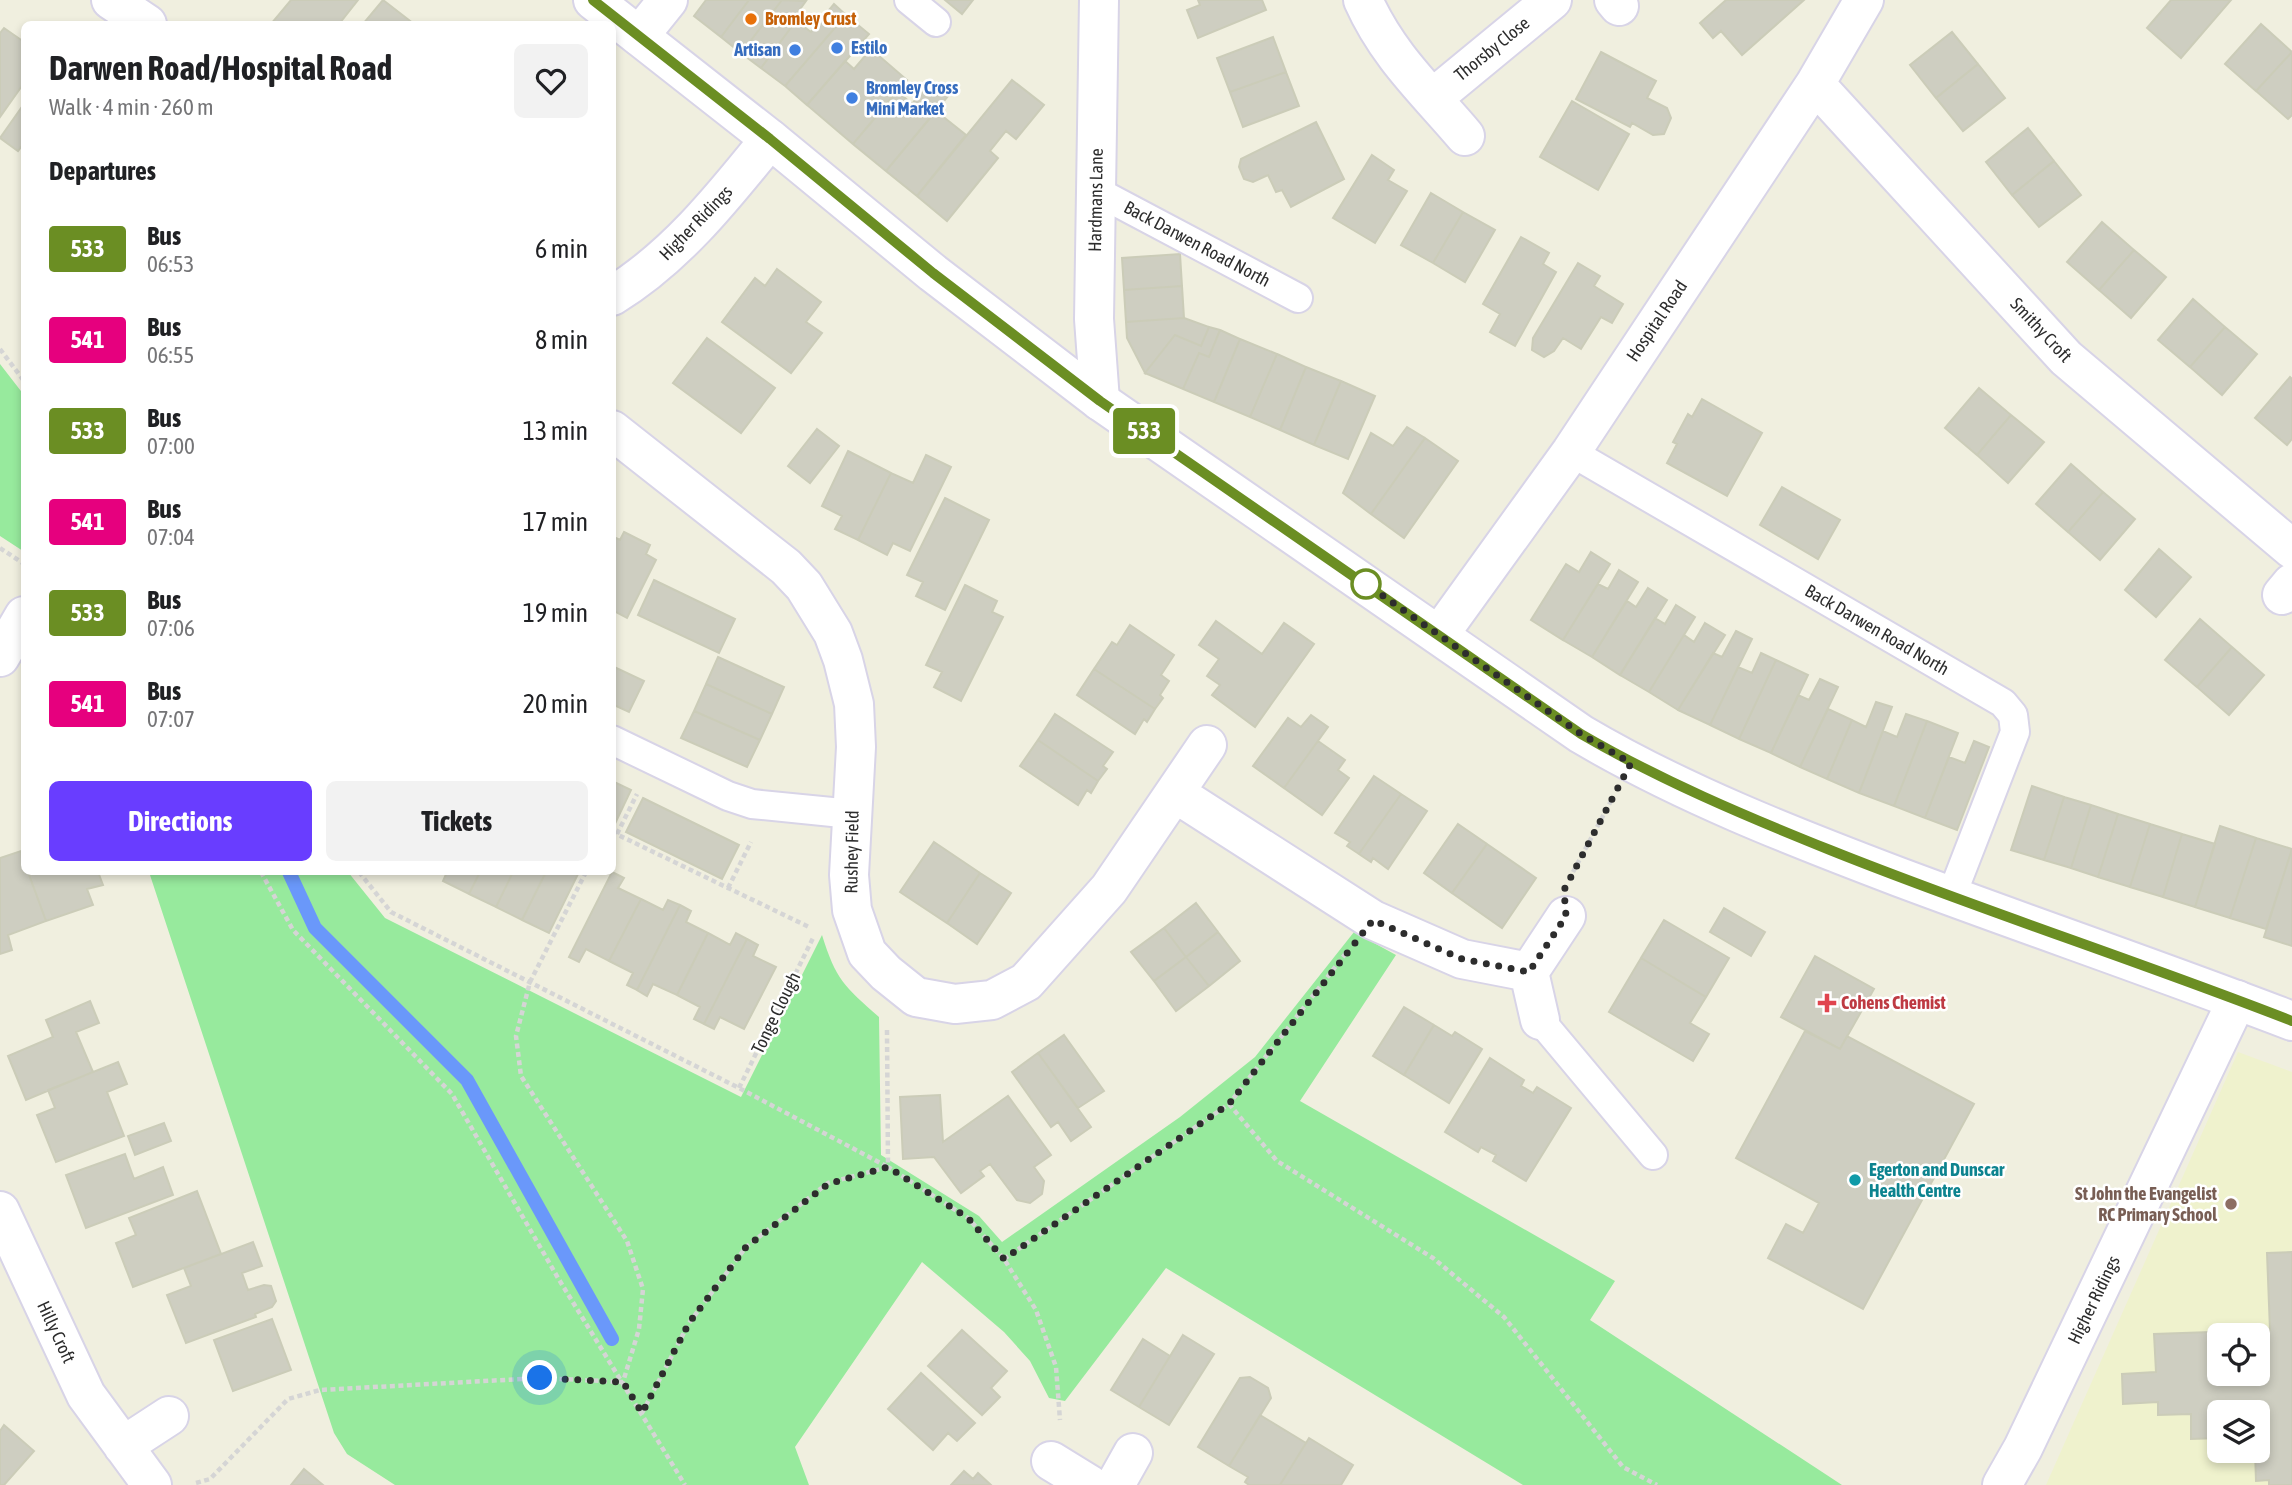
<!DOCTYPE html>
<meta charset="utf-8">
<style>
:root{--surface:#fff;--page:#f2f2f2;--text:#202124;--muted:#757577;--accent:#693dff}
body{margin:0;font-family:"Asap Condensed",sans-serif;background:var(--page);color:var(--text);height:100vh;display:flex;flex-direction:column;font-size:26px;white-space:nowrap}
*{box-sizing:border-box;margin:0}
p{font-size:23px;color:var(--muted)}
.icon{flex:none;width:38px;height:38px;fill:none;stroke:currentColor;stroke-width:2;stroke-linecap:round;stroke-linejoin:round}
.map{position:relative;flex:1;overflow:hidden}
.side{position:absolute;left:21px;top:21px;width:595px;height:854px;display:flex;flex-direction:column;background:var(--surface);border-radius:10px;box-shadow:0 4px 10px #0003}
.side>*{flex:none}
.badge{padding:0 14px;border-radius:5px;font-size:24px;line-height:46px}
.controls{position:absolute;left:2207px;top:1323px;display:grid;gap:14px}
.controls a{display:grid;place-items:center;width:63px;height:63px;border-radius:10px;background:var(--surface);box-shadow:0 4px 10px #0003;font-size:35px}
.you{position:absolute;width:35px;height:35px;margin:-18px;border:5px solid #fff;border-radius:50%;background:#1a73e8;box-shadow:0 0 0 10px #1a73e833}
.map>.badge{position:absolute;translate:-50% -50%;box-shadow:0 0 0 4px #fff}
h2{padding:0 28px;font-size:26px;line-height:63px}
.round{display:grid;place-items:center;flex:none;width:74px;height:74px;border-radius:10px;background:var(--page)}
.headline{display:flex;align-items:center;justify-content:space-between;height:119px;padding:0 28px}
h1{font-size:33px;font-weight:700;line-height:52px}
.button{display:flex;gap:14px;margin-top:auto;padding:14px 28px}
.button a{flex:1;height:80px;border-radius:10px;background:var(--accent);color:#fff;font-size:28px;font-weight:700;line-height:80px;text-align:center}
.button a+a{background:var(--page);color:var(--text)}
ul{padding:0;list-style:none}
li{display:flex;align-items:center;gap:21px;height:91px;padding:0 28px}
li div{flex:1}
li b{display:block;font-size:26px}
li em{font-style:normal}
li .badge{min-width:77px;font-weight:700;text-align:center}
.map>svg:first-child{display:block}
.education{fill:#eff2cd;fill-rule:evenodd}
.green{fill:#97ea9d}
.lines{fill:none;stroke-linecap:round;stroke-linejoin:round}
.stream{stroke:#6a98fa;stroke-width:14}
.building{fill:#cecec1;stroke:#cbccb8;stroke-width:2;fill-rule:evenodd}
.lane-casing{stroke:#d8d4e7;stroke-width:32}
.street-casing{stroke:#d8d4e7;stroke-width:42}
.secondary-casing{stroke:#d8d4e7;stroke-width:42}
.path{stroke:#d5d5d5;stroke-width:4.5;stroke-dasharray:5 3.5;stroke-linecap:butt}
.lane{stroke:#fff;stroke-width:28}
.street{stroke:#fff;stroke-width:38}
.secondary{stroke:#fff;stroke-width:38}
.line-casing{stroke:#fff;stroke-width:16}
.line{stroke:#6b8e23;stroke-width:10}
.walk{stroke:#2d2d2d;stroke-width:7;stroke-dasharray:0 12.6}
.food-dot{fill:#e8710a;stroke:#fff;stroke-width:2.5}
.shop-dot{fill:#3f7fe0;stroke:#fff;stroke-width:2.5}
.stop-dot{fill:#fff;stroke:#6b8e23;stroke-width:3.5}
.health-dot{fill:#e0444e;stroke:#fff;stroke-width:2.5}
.culture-dot{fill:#0f9aa8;stroke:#fff;stroke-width:2.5}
.education-dot{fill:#8d6e63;stroke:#fff;stroke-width:2.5}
.labels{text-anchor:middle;stroke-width:5;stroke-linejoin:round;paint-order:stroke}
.food-label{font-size:18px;font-weight:bold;fill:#c56008;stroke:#fff;text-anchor:start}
.shop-label{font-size:18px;font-weight:bold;fill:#366cbe;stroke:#fff;text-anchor:start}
.street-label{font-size:18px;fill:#2d2d2d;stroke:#fff}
.health-label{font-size:18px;font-weight:bold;fill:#be3a42;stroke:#fff;text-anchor:start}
.culture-label{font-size:18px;font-weight:bold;fill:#0d838f;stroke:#fff;text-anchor:start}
.education-label{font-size:18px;font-weight:bold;fill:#785e54;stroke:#fff;text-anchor:end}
</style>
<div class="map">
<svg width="2292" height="1485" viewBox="0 0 2292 1485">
<rect width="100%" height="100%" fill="#f0efdf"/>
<path class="education" d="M2238 1052 2292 1072V1485H2046ZM2219 1335H2258V1374H2219ZM2219 1412H2258V1451H2219Z"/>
<path class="green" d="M0 364 24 395 23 551 0 536Z
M149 872H348L385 918 741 1097 822 935C836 980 844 986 879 1017L881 1155 979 1216 1002 1242 1180 1117 1255 1057 1354 932 1396 955 1300 1101 1615 1281 1590 1320 1842 1485H1523L1166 1268 1065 1401 1049 1398 1030 1361 1004 1332 922 1262 795 1447 809 1485H395L347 1454 334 1433Z"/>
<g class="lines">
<path class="stream" d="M289 872 315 928 467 1080 612 1339"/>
</g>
<path class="building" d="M291 0H358L339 24H271Z
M383 0 414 24H363Z
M706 0H749L721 37 694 16Z
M749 0H782L741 53 721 37Z
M782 0 806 1 793 19 796 21 761 68 741 53Z
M945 0H973L962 14Z
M1198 0H1262L1266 10 1198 38 1187 10 1200 5Z
M1726 0H1804L1742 55 1721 31 1713 38 1700 23Z
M2171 0H2231L2181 58 2147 28Z
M834 4 846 15 785 86 761 68 796 21 811 32Z
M846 15 869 34 807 105 785 86Z
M2261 24 2292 52 2256 91 2225 64Z
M4 28 24 42V60L22 63 24 64V83L0 117V33Z
M1952 32 1978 64 1936 98 1910 65Z
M1273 37 1286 72 1230 92 1217 58Z
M871 49 907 80 853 144 807 105 845 61 854 69Z
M1601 52 1656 81 1647 98 1667 108 1671 118 1664 134 1653 135 1632 123 1630 127 1576 99Z
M2292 52V115L2288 119 2256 91Z
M1978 64 2005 98 1963 131 1936 98Z
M1286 72 1299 106 1243 127 1230 92Z
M1012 80 1044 105 1016 139 1006 131 990 151 998 158 947 221 917 196Z
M931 81 949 95 886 171 853 144 897 91 912 104Z
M1572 101 1629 134 1598 190 1540 157Z
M24 104V143L18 151 0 138Z
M936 111 966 135 917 196 886 171Z
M1316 122 1344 179 1291 207 1282 190 1276 192 1268 175 1253 182 1244 179 1239 167 1241 159Z
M2028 128 2054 161 2012 195 1986 162Z
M1372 155 1394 170 1388 180 1407 191 1375 243 1333 218Z
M2054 161 2081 195 2039 227 2012 195Z
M1431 193 1463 212 1433 263 1401 245Z
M1463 212 1495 230 1465 282 1433 263Z
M2102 222 2134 250 2099 290 2067 262Z
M1521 237 1549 253 1543 264 1556 272 1515 346 1490 332 1500 314 1483 304Z
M2134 250 2166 277 2131 318 2099 290Z
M1180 254 1182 286 1124 290 1122 258Z
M1578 263 1600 276 1594 286 1623 304 1612 323 1601 317 1581 349 1563 338 1554 351 1544 357 1532 350 1533 338Z
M777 269 821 302 806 322 822 333 791 373 722 322 755 278 765 286Z
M1182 286 1184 318 1126 322 1124 290Z
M2193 299 2225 327 2190 367 2158 340Z
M1184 318 1209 327 1201 346 1175 335 1145 373 1127 338 1126 322Z
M1209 327 1220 330 1209 357 1199 353 1183 389 1145 373 1175 335 1201 346Z
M2225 327 2257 354 2222 395 2190 367Z
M1220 330 1240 339 1214 402 1183 389 1199 353 1209 357Z
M707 338 775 388 741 433 673 383Z
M1240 339 1277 354 1250 417 1214 402Z
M1277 354 1306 367 1280 430 1250 417Z
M1306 367 1341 381 1314 445 1280 430Z
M2290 377 2292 379V439L2287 445 2255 418Z
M1341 381 1375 396 1348 459 1314 445Z
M1979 388 2011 415 1977 455 1945 428Z
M1702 399 1762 433 1727 496 1667 463 1677 444 1673 442 1688 414 1692 417Z
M2011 415 2044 442 2008 483 1977 455Z
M1407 427 1425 438 1371 514 1343 493 1371 433 1393 446Z
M817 429 839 446 810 483 788 466Z
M1425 438 1458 461 1404 538 1371 514Z
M848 451 891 473 858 540 835 529 842 516 822 506Z
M926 455 951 467 910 551 893 543 887 555 858 540 891 473 913 483Z
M2071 464 2103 492 2068 532 2036 504Z
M1782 487 1840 520 1818 559 1760 525Z
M2103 492 2135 519 2100 560 2068 532Z
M945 498 989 520 945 610 916 596 923 582 907 575Z
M624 532 650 545 646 554 656 560 627 618 612 610V536L620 540Z
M2159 549 2191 577 2156 617 2125 590Z
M1591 552 1610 564 1563 640 1531 620 1566 564 1579 572Z
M1619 570 1638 582 1592 657 1563 640 1598 584 1608 589Z
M654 580 735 619 719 653 638 615Z
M965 585 997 601 992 612 1003 617 961 701 934 687 942 672 926 665Z
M1648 588 1667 600 1620 675 1592 657 1627 601 1636 607Z
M1676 605 1695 617 1649 692 1620 675 1655 618 1665 624Z
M2200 619 2232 647 2197 687 2165 660Z
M1216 621 1262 654 1284 623 1314 644 1255 727 1212 695 1220 685 1207 676 1219 659 1199 645Z
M1705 623 1725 635 1678 710 1649 692 1684 635 1694 642Z
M1130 625 1174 655 1161 675 1169 681 1160 695 1163 698 1155 709 1094 669 1112 642 1117 645Z
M1736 631 1752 639 1710 725 1678 710 1713 653 1722 657Z
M2232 647 2264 675 2229 715 2197 687Z
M1761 653 1776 660 1739 739 1710 725 1738 667 1752 673Z
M718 657 784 687 772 714 706 684Z
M1776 660 1808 675 1771 753 1739 739Z
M612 666 644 681 629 712 612 704Z
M1094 669 1155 709 1147 722 1144 719 1135 734 1077 695Z
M1820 679 1838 687 1800 767 1771 753 1798 695 1809 700Z
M706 684 772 714 760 740 694 711Z
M1876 702 1892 707 1859 793 1827 779 1852 720 1866 727Z
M1828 709 1852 720 1827 779 1800 767Z
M694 711 760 740 747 767 681 738Z
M1055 714 1113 752 1103 766 1107 769 1098 781 1038 740Z
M1906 714 1927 721 1894 806 1859 793 1883 731 1897 737Z
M1311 715 1328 727 1284 788 1253 766 1288 718 1301 727Z
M1927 721 1958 733 1925 818 1894 806Z
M1038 740 1098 781 1091 793 1087 790 1078 805 1020 766Z
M1318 741 1345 760 1338 770 1349 778 1322 815 1284 788Z
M1974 741 1989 747 1957 830 1925 818 1949 757 1965 763Z
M1374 776 1401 794 1359 854 1347 846 1350 842 1335 833Z
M612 781 631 790 614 826 612 825Z
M2032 786 2064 797 2044 860 2011 850Z
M1401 794 1427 811 1388 869 1373 858 1371 862 1359 854Z
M2064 797 2091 805 2071 868 2044 860Z
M643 798 739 845 722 879 626 832Z
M2091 805 2118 814 2098 877 2071 868Z
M2118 814 2150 824 2130 887 2098 877Z
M1458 824 1487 844 1452 893 1424 873Z
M2150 824 2182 834 2163 897 2130 887Z
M2220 826 2256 838 2230 918 2195 907Z
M2182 834 2215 844 2195 907 2163 897Z
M2256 838 2292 849 2266 929 2230 918Z
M934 842 980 873 947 923 900 892Z
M1487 844 1536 878 1502 928 1452 893Z
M2292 849V946L2264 937Z
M21 851 24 872H28L46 921 8 935 12 950 0 954V858Z
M28 872H98L103 885 87 889 93 905 46 921Z
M447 872H480L469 894 443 881Z
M480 872H513L496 907 469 894Z
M513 872H546L522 920 496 907Z
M546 872H579L549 933 522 920Z
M612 872 624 878 618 888 641 899 609 961 586 949 579 962 569 957Z
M980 873 1011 893 977 944 947 923Z
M641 899 663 910 668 900 680 905 637 990 627 985 633 973 609 961Z
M1196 903 1218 932 1186 957 1164 928Z
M680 905 691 911 686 922 708 933 677 995 653 984 647 996 637 990Z
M1724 908 1765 932 1751 956 1710 932Z
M1664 920 1729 958 1706 997 1641 958Z
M1164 928 1186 957 1154 981 1131 952Z
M1218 932 1240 961 1209 986 1186 957Z
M708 933 730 945 736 933 747 939 704 1024 694 1019 700 1007 677 995Z
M747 939 758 945 753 956 776 967 744 1029 720 1017 714 1029 704 1024Z
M1815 956 1874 989 1840 1049 1781 1017Z
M1186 957 1209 986 1176 1011 1154 981Z
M1641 958 1706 997 1690 1023 1709 1034 1693 1061 1609 1012Z
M90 1001 99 1023 76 1032 93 1072 26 1100 8 1056 53 1037 46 1020Z
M1404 1007 1434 1025 1404 1075 1373 1056Z
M1434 1025 1452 1036 1455 1032 1482 1049 1449 1103 1404 1075Z
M1805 1031 1840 1049 1847 1036 1974 1104 1863 1309 1768 1258 1786 1224 1803 1233 1819 1203 1736 1158Z
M1064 1035 1104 1091 1078 1108 1038 1053Z
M1038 1053 1091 1127 1071 1141 1058 1122 1051 1127 1012 1072Z
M1490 1058 1524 1080 1521 1086 1533 1093 1537 1087 1571 1108 1526 1181 1493 1161 1496 1155 1481 1147 1478 1152 1445 1132Z
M118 1062 127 1084 107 1092 124 1136 56 1162 37 1115 55 1108 48 1090Z
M940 1095 943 1142 1008 1096 1051 1155 1034 1167 1044 1181 1042 1194 1030 1203 1017 1200 990 1164 980 1171 984 1176 961 1193 934 1157 903 1159 900 1097Z
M164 1123 171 1141 135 1155 128 1136Z
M125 1154 134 1179 163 1167 173 1195 86 1228 66 1175Z
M197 1191 221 1254 133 1287 116 1243 136 1235 129 1218Z
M253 1242 262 1266 242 1273 248 1290 264 1285 271 1286 276 1301 272 1307 255 1314 256 1317 186 1343 167 1295 191 1286 184 1268Z
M2292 1252V1485H2269V1480L2256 1481 2255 1451H2258V1445H2269L2267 1414 2219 1412V1438L2191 1439V1414L2158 1415V1402L2123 1404 2122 1374 2156 1372 2154 1334 2270 1330 2267 1253ZM2219 1335H2258V1374H2219Z
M272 1319 291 1370 233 1391 214 1340Z
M962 1330 1007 1371 991 1388 1000 1397 982 1415 928 1366Z
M1183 1335 1214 1354 1169 1425 1139 1407Z
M1143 1339 1170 1356 1139 1407 1111 1390Z
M921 1373 975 1423 957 1441 948 1433 933 1450 888 1409Z
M1250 1377 1268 1388 1271 1398 1229 1466 1198 1447 1240 1378Z
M1260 1415 1306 1443 1280 1485H1249L1245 1482 1248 1477 1229 1466Z
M4 1425 34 1451 4 1485H0V1431Z
M1309 1438 1353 1465 1341 1485H1280Z
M304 1469 323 1485H291Z
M964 1471 973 1479 978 1473 991 1485H951Z"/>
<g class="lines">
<g class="lane-casing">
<path id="lane" d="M909 0 936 22
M1096 191 1298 298
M1571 452 2003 703 2013 715 2015 732 1951 897
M612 740 728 796 752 804 852 814
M1540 1020 1653 1155"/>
</g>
<g class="street-casing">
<path id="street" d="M111 0 147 24
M1099 0 1094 319 1100 401
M1363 0C1388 56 1426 90 1465 136
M1614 0 1619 6
M639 36 668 0
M1815 84 2066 358 2292 549
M1433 98 1552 0
M612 296C676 257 724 196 770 139
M612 430 786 567 804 586 833 633 843 660 854 704 856 747 849 875 852 910 867 953 886 973 916 997 955 1004 992 1000 1026 982 1109 889 1207 745
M2282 595 2292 583
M1439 635 1571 452 1815 84 1864 0
M0 657 24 616
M1175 793 1373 920 1462 959 1529 972
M1540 1020 1529 972 1566 916
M0 1211 86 1395 152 1485
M123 1446 169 1416
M1051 1461 1090 1485
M1115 1485 1133 1453
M2002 1485 2023 1448 2237 1000"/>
</g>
<g class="secondary-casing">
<path id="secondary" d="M593 0 770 139 933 273 1100 401 1581 734C1681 793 1791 836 1899 877 2030 926 2162 971 2292 1021"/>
</g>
<path class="path" d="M0 349 24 381
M0 548 24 564
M612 832 809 927
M617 834 637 794
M261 872 293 930 452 1094 558 1278 685 1485
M359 872 391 912 739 1088 888 1167
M1573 872 1612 799
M728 888 751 842
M887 1030 888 1167 968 1218 1004 1259 1036 1310 1056 1367 1060 1420
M739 1088 813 938
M1229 1104 1277 1161 1433 1258 1504 1317 1623 1467 1657 1485
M1004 1259 1229 1104 1346 953
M642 1413 689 1323 746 1247 828 1183 888 1167
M196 1483 210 1479 288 1399 320 1390 540 1378 623 1382 639 1329 643 1289 627 1241 521 1076 516 1036 530 982 586 872"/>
<use href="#lane" class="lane"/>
<use href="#street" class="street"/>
<use href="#secondary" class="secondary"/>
</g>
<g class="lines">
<g class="line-casing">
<path id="line" d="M593 0 770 139 933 273 1100 401 1581 734C1660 780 1745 816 1830 850 1982 911 2139 961 2292 1021"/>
</g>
<use href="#line" class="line"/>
<path class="walk" d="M540 1378 623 1382 642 1413 689 1323 746 1247 828 1184 888 1167 968 1218 1004 1259 1229 1104 1373 920 1462 959 1529 972 1566 916 1564 890 1631 763 1581 734 1366 584"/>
</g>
<circle class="food-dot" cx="751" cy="19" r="7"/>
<g class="shop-dot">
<circle cx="837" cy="48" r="7"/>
<circle cx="795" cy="50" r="7"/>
<circle cx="852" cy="98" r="7"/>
</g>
<circle class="stop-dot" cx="1366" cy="584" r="14"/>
<path class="health-dot" d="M1823.5 992.5h7v7h7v7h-7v7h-7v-7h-7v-7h7z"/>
<circle class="culture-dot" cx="1855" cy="1180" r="7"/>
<circle class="education-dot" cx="2231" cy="1204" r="7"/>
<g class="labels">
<g class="food-label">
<text x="765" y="25">Bromley Crust</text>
</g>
<g class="shop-label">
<text x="851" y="54">Estilo</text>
<text x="781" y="56" text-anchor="end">Artisan</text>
<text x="866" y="94">Bromley Cross<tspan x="866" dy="21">Mini Market</tspan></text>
</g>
<g class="street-label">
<text transform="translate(1492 49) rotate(-39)" y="6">Thorsby Close</text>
<text transform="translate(1096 200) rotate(-89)" y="6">Hardmans Lane</text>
<text transform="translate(696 223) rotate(-46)" y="6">Higher Ridings</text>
<text transform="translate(1197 244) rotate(28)" y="6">Back Darwen Road North</text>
<text transform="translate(1657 321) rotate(-56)" y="6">Hospital Road</text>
<text transform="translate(2041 330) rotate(47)" y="6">Smithy Croft</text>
<text transform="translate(1877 630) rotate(30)" y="6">Back Darwen Road North</text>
<text transform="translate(852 852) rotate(-89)" y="6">Rushey Field</text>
<text transform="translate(776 1013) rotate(-64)" y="6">Tonge Clough</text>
<text transform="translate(2094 1300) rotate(-64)" y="6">Higher Ridings</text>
<text transform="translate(56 1332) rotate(65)" y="6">Hilly Croft</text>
</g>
<g class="health-label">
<text x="1841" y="1009">Cohens Chemist</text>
</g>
<g class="culture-label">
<text x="1869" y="1176">Egerton and Dunscar<tspan x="1869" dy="21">Health Centre</tspan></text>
</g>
<g class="education-label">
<text x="2217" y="1200">St John the Evangelist<tspan x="2217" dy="21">RC Primary School</tspan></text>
</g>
</g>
</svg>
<div class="controls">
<a><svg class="icon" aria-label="locate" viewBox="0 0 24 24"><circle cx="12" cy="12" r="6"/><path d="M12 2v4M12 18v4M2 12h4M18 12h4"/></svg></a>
<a><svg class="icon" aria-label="layers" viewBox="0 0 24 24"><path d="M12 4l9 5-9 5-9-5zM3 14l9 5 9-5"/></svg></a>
</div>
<div class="you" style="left:540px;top:1378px"></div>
<b class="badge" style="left:1144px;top:431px;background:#6b8e23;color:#fff">533</b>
<section class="side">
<div class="headline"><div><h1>Darwen Road/Hospital Road</h1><p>Walk · 4 min · 260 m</p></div><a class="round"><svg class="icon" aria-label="heart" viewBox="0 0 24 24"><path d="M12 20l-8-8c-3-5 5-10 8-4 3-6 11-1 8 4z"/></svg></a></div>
<h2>Departures</h2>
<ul>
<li><span class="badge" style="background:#6b8e23;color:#fff">533</span><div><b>Bus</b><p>06:53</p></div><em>6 min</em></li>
<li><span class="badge" style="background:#e6007e;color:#fff">541</span><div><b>Bus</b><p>06:55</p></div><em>8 min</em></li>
<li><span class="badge" style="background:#6b8e23;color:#fff">533</span><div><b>Bus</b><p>07:00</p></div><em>13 min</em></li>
<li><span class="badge" style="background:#e6007e;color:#fff">541</span><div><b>Bus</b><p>07:04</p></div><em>17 min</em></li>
<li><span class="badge" style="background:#6b8e23;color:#fff">533</span><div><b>Bus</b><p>07:06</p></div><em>19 min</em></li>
<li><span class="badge" style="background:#e6007e;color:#fff">541</span><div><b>Bus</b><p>07:07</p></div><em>20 min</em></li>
</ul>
<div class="button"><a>Directions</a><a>Tickets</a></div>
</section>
</div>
